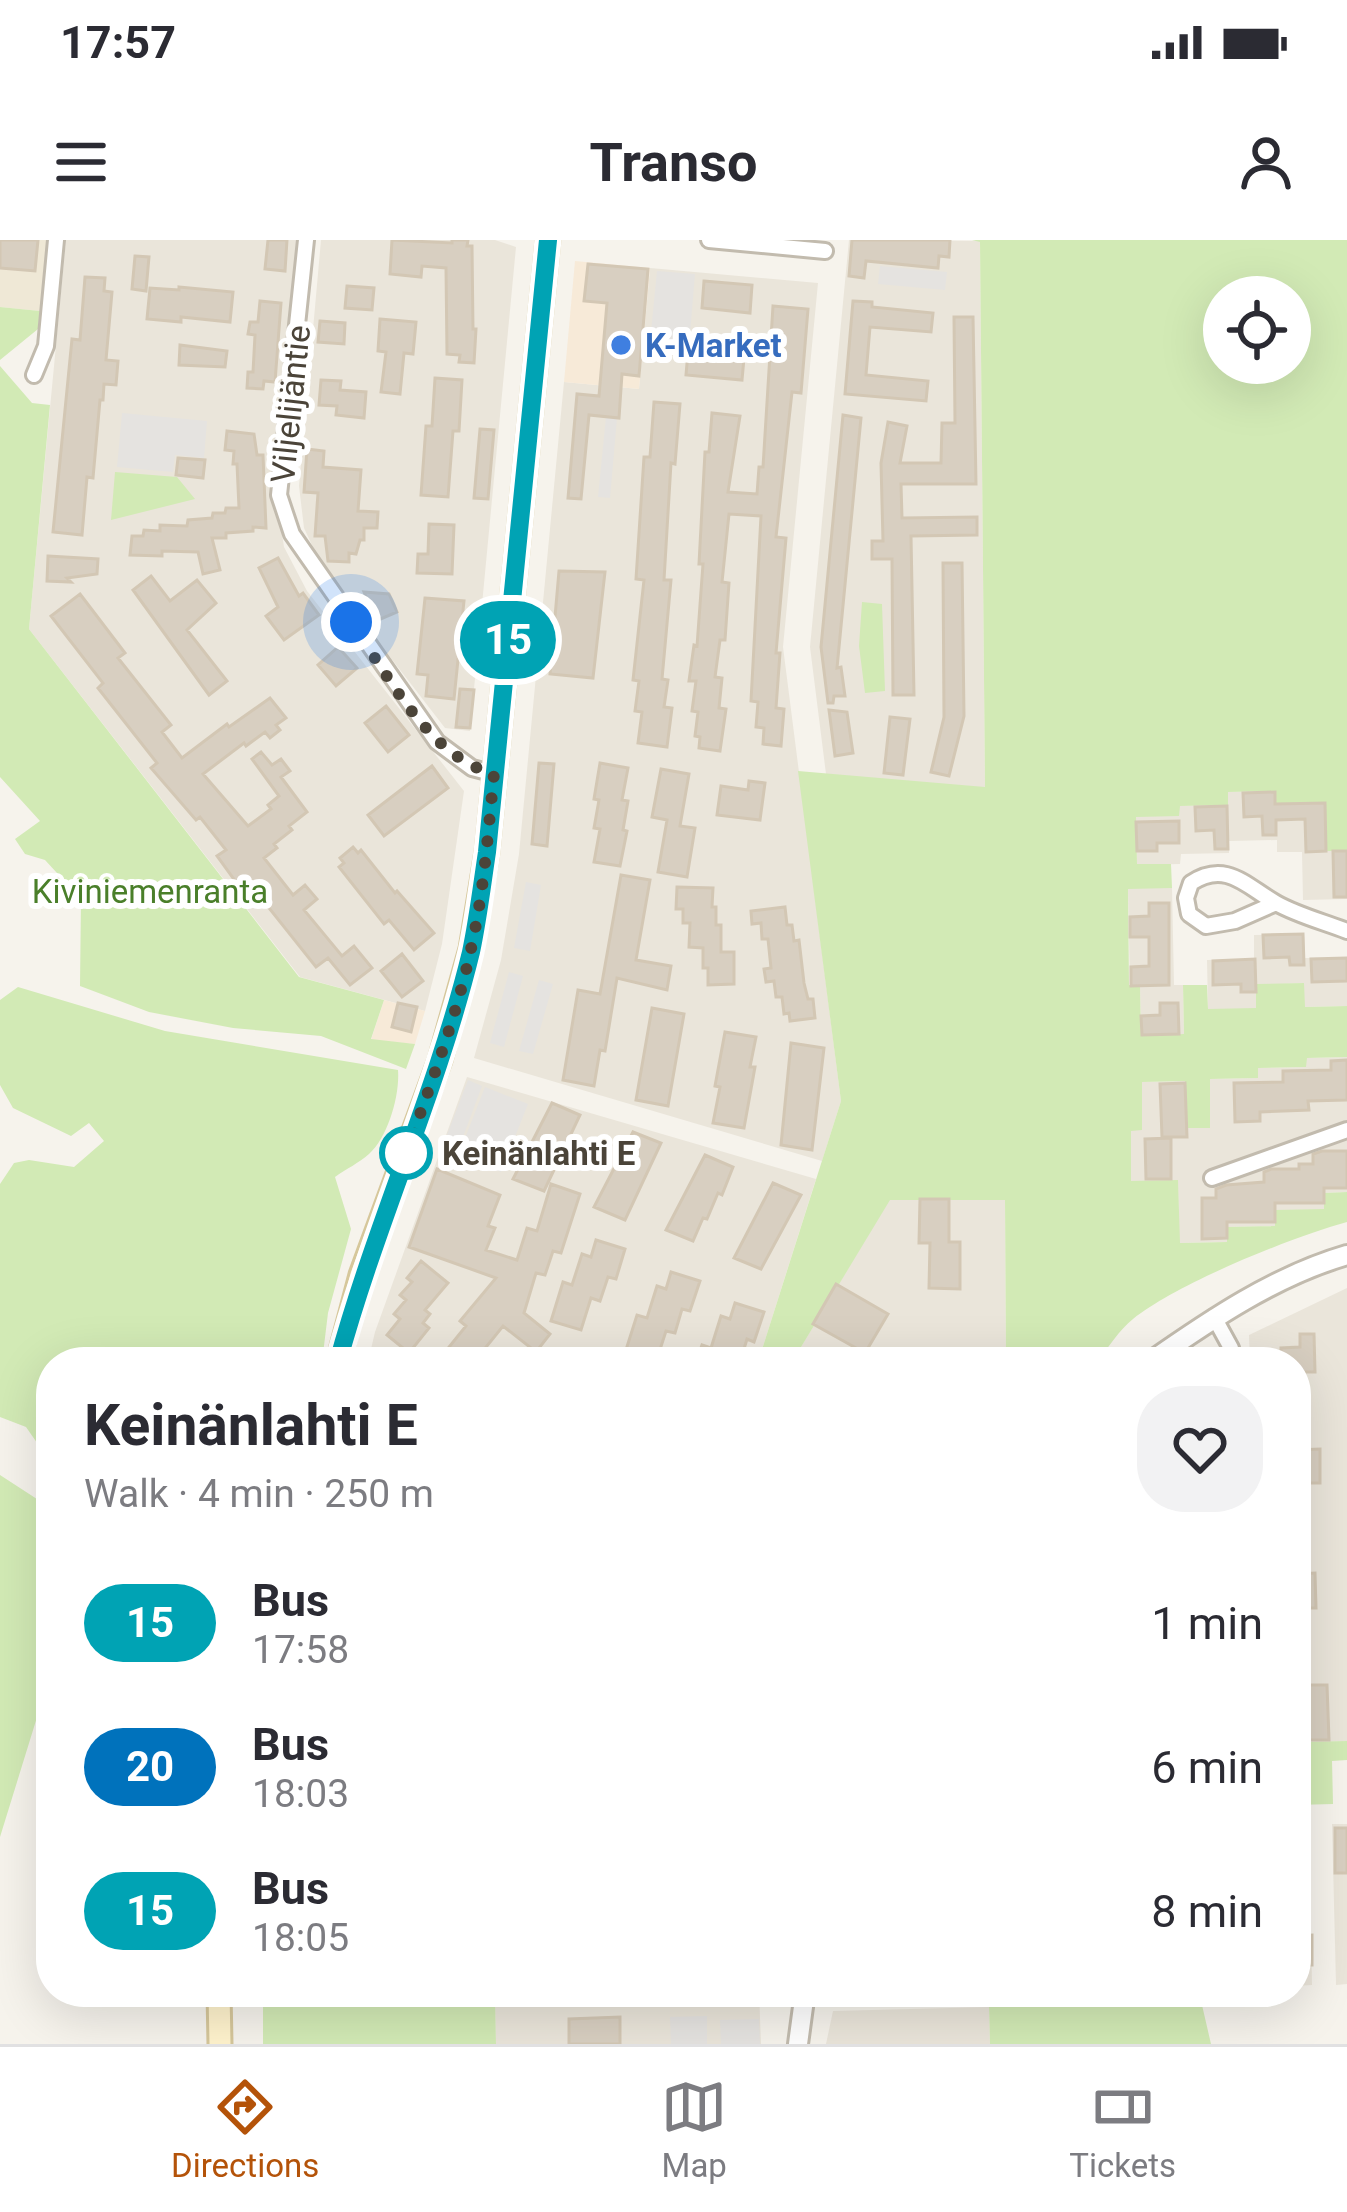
<!DOCTYPE html>
<meta charset="utf-8">
<style>
:root{--surface:#fff;--page:#f2f2f3;--text:#2b2b33;--muted:#7c7c81;--line:#e1e1e2;--accent:#b45309}
body{margin:0;font-family:Roboto,sans-serif;background:var(--page);color:var(--text);height:100vh;display:flex;flex-direction:column;font-size:45px;white-space:nowrap}
*{box-sizing:border-box;margin:0}
p{font-size:39px;color:var(--muted)}
.icon{flex:none;width:66px;height:66px;fill:none;stroke:currentColor;stroke-width:2;stroke-linecap:round;stroke-linejoin:round}
.map{position:relative;flex:1;overflow:hidden}
.drawer{position:absolute;left:36px;top:1107px;width:1275px;height:660px;display:flex;flex-direction:column;background:var(--surface);border-radius:48px;box-shadow:0 12px 48px #0002}
.drawer>*{flex:none}
.badge{padding:0 24px;border-radius:39px;font-size:42px;line-height:78px}
.tools{position:absolute;left:1203px;top:36px;display:grid;gap:24px}
.tools a{display:grid;place-items:center;width:108px;height:108px;border-radius:50%;background:var(--surface);box-shadow:0 12px 48px #0002;font-size:60px}
.you{position:absolute;width:60px;height:60px;margin:-30px;border:9px solid #fff;border-radius:50%;background:#1a73e8;box-shadow:0 0 0 18px #1a73e833}
.map>.badge{position:absolute;translate:-50% -50%;box-shadow:0 0 0 6px #fff}
.round{display:grid;place-items:center;flex:none;width:126px;height:126px;border-radius:48px;background:var(--page)}
.head{display:flex;align-items:center;justify-content:space-between;height:204px;padding:0 48px}
h1{font-size:57px;font-weight:700;line-height:90px}
ul{padding:0;list-style:none}
li{display:flex;align-items:center;gap:36px;height:144px;padding:0 48px}
li div{flex:1}
li b{display:block;font-size:45px}
li em{font-style:normal}
li .badge{min-width:132px;font-weight:700;text-align:center}
.status{display:flex;justify-content:space-between;align-items:center;height:84px;padding:0 60px;background:var(--surface);direction:ltr}
.status svg{height:33px;fill:currentColor}
header{display:flex;justify-content:space-between;align-items:center;height:156px;padding:0 48px;background:var(--surface);font-size:54px;font-weight:700}
.tabs{display:flex;justify-content:space-around;align-items:center;height:168px;border-top:3px solid var(--line);background:var(--surface);font-size:33px;color:var(--muted)}
.tabs a{display:grid;justify-items:center;gap:6px}
.tabs .on{color:var(--accent)}
.map>svg:first-child{display:block}
.residential{fill:#eae5da}
.commercial{fill:#f7ead8}
.education{fill:#efe8d6}
.green{fill:#d2eab5;fill-rule:evenodd}
.parking{fill:#e5e3e0}
.building{fill:#d8cfc1;stroke:#d3c7b4;stroke-width:3}
.lines{fill:none;stroke-linecap:round;stroke-linejoin:round}
.minor-casing{stroke:#c2bbae;stroke-width:20}
.tertiary-casing{stroke:#c2bbae;stroke-width:24}
.secondary-casing{stroke:#d6c79b;stroke-width:27}
.minor{stroke:#fff;stroke-width:14}
.tertiary{stroke:#fff;stroke-width:18}
.secondary{stroke:#fff3cd;stroke-width:21}
.line-casing{stroke:#fff;stroke-width:27}
.line{stroke:#00a3b4;stroke-width:18}
.walk{stroke:#4b4439;stroke-width:12;stroke-dasharray:0 21.6}
.shop-dot{fill:#3f7fe0;stroke:#fff;stroke-width:4.5}
.stop-dot{fill:#fff;stroke:#00a3b4;stroke-width:6}
.labels{text-anchor:middle;stroke-width:12;stroke-linejoin:round;paint-order:stroke}
.shop-label{font-size:33px;font-weight:bold;fill:#366cbe;stroke:#fff;text-anchor:start}
.street-label{font-size:33px;fill:#4b4439;stroke:#fff}
.park-label{font-size:33px;fill:#4a7f2a;stroke:#fff}
.stop-label{font-size:33px;font-weight:bold;fill:#4b4439;stroke:#fff;text-anchor:start}
</style>
<div class="status"><b>17:57</b><svg viewBox="0 0 49 12"><path d="M0 12V9h3v3zM5 12V6h3v6zM10 12V3h3v9zM15 12V0h3v12zM26 1h20v11H26zM47 4h2v5h-2z"/></svg></div>
<header><svg class="icon" aria-label="menu" viewBox="0 0 24 24"><path d="M4 6h16M4 12h16M4 18h16"/></svg>Transo<svg class="icon" aria-label="person" viewBox="0 0 24 24"><circle cx="12" cy="8" r="4"/><path d="M4 21q1-7 8-7t8 7"/></svg></header>
<div class="map">
<svg width="1347" height="1804" viewBox="0 0 1347 1804">
<rect width="100%" height="100%" fill="#f6f3ec"/>
<path class="residential" d="M66 0H297L273 237 284 307 307 351 464 551 442 704 425 771 300 737 29 389Z
M321 0H495L516 7 470 491 445 488 325 333 304 288 299 246Z
M849 0 980 1 985 548 826 534 810 407Z
M650 28 818 43 783 407 841 861 822 921 474 818 501 720 519 614 564 142 639 149Z
M1276 551 1277 564 1325 563 1326 611H1347V659L1303 660 1302 612H1277V600L1229 601V613L1181 614 1180 624 1137 625 1135 576H1179V566L1227 565V552Z
M1128 648H1172L1174 745H1183L1184 794 1141 795 1140 747 1130 746Z
M1304 694 1305 718H1347V766L1304 767 1303 743 1256 745V769H1208L1207 720 1254 719V695Z
M1347 817V952L1324 953V969L1276 986 1228 987 1227 1002 1179 1003 1178 941H1131V890L1142 889V842L1185 841 1210 888 1209 839 1257 838 1258 828 1306 827V818Z
M467 837 816 939 758 1122H368L375 1092Z
M1005 959 1006 1122H792L889 960Z
M1347 1048V1501L1296 1502V1122H1250L1249 1095Z
M1332 1584H1347V1744L1336 1745Z
M1296 1585H1309L1312 1745 1296 1746Z
M495 1752H759L761 1804H496Z
M989 1767 990 1804H826L833 1771Z"/>
<path class="commercial" d="M575 21 650 28 639 149 564 142Z
M384 760 425 771 415 804 371 800Z"/>
<path class="education" d="M0 0H47L40 71 0 67Z"/>
<path class="green" d="M972 0H1347V611H1326L1325 563 1276 564 1275 551 1228 552V565L1180 566 1179 576 1136 577 1137 624H1171L1172 648 1128 649 1129 745 1140 746 1141 795 1184 794 1183 745H1207L1208 769 1256 768V744L1304 743 1305 767 1347 766V817L1307 818 1306 827 1258 828V838L1210 839V888H1187L1185 841 1142 842V890L1131 891V941L1178 940 1180 1003 1227 1002V987L1275 986V970L1324 969V953L1347 952V982C1292 997 1176 1044 1133 1079 1119 1090 1108 1108 1097 1122H1006L1005 960H890L792 1122H758L841 861 798 531 985 547 980 2ZM1224 57H1290V123H1224Z
M0 67 40 71 38 89 0 120Z
M0 126 32 163 50 165 29 389 299 737 384 760 371 799 415 804 406 829 321 796 233 788 149 772 80 746 81 659 45 620 25 614 15 599 40 581 0 537Z
M115 232 177 237 195 259 111 280Z
M862 362 882 364 885 451 865 453 859 406Z
M18 747 165 791 398 830C400 855 388 897 369 914 359 923 346 929 335 937L351 989 328 1073 322 1122H51V1223L26 1187 0 1177V944L14 923 29 920 74 927 104 901 89 883 71 896 13 868 0 845V760Z
M0 1235 40 1261 51 1281V1432L0 1597Z
M1347 1501V1520L1332 1521 1333 1564 1296 1565V1502Z
M263 1752H495L496 1804H263Z
M1071 1752H1199L1211 1804H990L989 1767 1065 1765Z"/>
<path class="parking" d="M880 26 947 32 945 50 878 44Z
M657 31 695 34 689 106 650 102Z
M122 173 207 181 204 218 175 215 173 232 117 227Z
M606 177 617 178 610 258 598 257Z
M526 642 541 645 530 711 514 708Z
M509 732 523 736 504 807 490 803Z
M539 740 553 744 533 814 519 811Z
M468 840 482 846 457 913 442 908Z
M485 847 528 864 501 932 458 916Z
M707 1776V1804H671L670 1777Z
M759 1779 760 1804H721L720 1780Z"/>
<path class="building" d="M0 0H38L35 31 0 28Z
M268 0H287L285 31 265 29Z
M392 0 452 3V0H468L467 6H472L473 89H476L474 123 459 122 460 115 447 114 446 28 422 26 421 37 390 34Z
M852 0H950L949 17 939 16 938 28 866 21 864 38 849 36Z
M135 16 149 17 146 51 132 49Z
M588 24 648 29 639 136 622 134 619 178 589 175 581 259 568 258 577 154 599 156 607 63 584 61Z
M85 37 105 38 104 51 112 52 106 120 118 121 116 145 104 144 103 160H100L93 238 87 237 82 295 53 292 72 99 80 100Z
M704 41 752 45 750 73 702 68Z
M347 46 374 48 372 70 345 68Z
M179 47 233 52 230 82 181 77V82L147 79 150 48 179 50Z
M260 61 281 63 275 142 264 141 263 149 247 148 248 132H253L255 95 248 94 250 82H258Z
M853 61 872 62V67L933 73 931 92 870 87 866 135 928 141 926 161 845 154Z
M773 66 808 69 801 153 792 152 776 297 786 298 776 413H780L776 468 784 469 781 506 763 504 764 488 756 487 758 462 751 461 761 276 729 274 722 342 729 343 725 400H720L715 437 722 438 719 468 726 469 720 511 699 508 700 497 695 496 698 472 692 471 696 441H689L694 405 697 406 703 324H699L705 212H709L712 173 740 176 728 252 757 254 759 227H763Z
M954 77H973L976 244H901L902 278 977 277V295L911 296 914 455H893L892 319H872V301H883L881 223 888 182 907 186 900 223H941L942 183H955Z
M380 79 416 82 413 114 404 113 400 154 381 152 386 112 378 111Z
M320 81 345 83 344 104 318 102Z
M180 105 227 111 225 127 179 125Z
M688 112 744 118 742 140 686 135Z
M435 138 462 140 459 191H453L448 257 421 255 426 186H432Z
M321 140 341 141 340 150 366 152 364 178 336 175 337 166 319 165Z
M654 162 680 164 675 224 671 223 664 340H671L662 439 668 440 664 467 672 468 667 507 638 503 642 472 635 471 639 441 633 440 644 340 636 339 644 217H650Z
M843 175 861 178 837 428 841 427 845 456H834L833 463H828L821 407Z
M480 189 494 190 488 259 474 258Z
M227 191 254 194 257 215H263L266 288 253 287V291L226 293V298H212L220 330 203 334 198 312 162 311V316L130 315 132 296H143L144 290 160 291V285L187 286 188 280 212 278 213 273H225L226 268H239L237 224H233L234 211 225 210Z
M307 209 324 211 323 227 361 230 358 271 378 272 377 288H364V300H360L356 314 349 313V322L328 321 325 296H315L318 253 304 252Z
M178 218 205 220 203 238 176 235Z
M429 284 454 285 452 334 417 333 418 314H428Z
M48 316 98 319 97 334 67 338 71 342 47 341Z
M278 318 299 356 303 353 319 375 284 400 266 376 278 367 259 328Z
M943 323H962L964 476 949 536 931 532 944 477Z
M559 331 605 332 593 438 550 434Z
M151 336 170 361 197 340 216 363 187 390 227 441 209 455 133 350Z
M364 352 389 354 397 372 376 381Z
M80 354 125 413 118 418 171 485 162 492 182 518 227 484 229 487 270 458 286 478 276 485 280 490 270 498 265 492 246 506 244 503 203 534 248 586 271 569 268 565 279 556 252 519 261 512 272 525 281 519 290 531 281 537 307 572 289 586 292 590 274 604 277 608 264 618 293 655 305 645 317 659 304 670 342 716 354 706 372 728 350 745 328 718 316 727 246 639 238 645 217 616 226 610 200 577 196 580 151 528 157 523 98 448 103 443 51 376Z
M425 358 464 361 454 459 426 456 428 435 417 434Z
M338 407 357 428 336 446 318 425Z
M460 449 474 450 470 488 456 487Z
M386 466 409 495 388 512 365 483Z
M829 470 847 472 853 513 835 516Z
M890 477 910 479 903 535 884 533Z
M539 523 554 524 547 606 532 604Z
M600 523 628 528 622 560 628 561 623 590 627 591 620 626 594 622 600 589 594 588 599 560 594 559Z
M432 526 448 548 384 596 368 575Z
M661 529 689 534 680 586 695 588 687 637 658 632 667 580 652 577Z
M749 541 765 543 760 580 717 575 721 546 748 550Z
M1275 552V564L1325 563 1326 611 1306 612 1305 579 1276 580V595H1263L1262 576 1244 577 1243 553Z
M1227 566 1228 609H1215L1214 590 1196 591 1195 567Z
M1179 581V603H1157V611H1137L1136 582Z
M353 607 358 613 361 610 395 653 397 651 434 693 414 710 389 680 384 684 339 627 344 623 340 618Z
M1333 611H1347V657H1334Z
M621 635 650 640 636 720 671 726 667 750 617 738 605 811 600 810 594 846 563 840 578 750 600 754Z
M677 647 713 648 712 667H716V685H721V712H734V744L708 745V728H703V708L689 707 690 683H683V669H676Z
M1149 663H1169V745L1131 746V727L1149 726V697H1130V677L1149 676Z
M785 667 787 685H792L794 701 799 700 804 743 808 759H813L815 778 790 781 789 773 784 774 782 757H776L774 741 766 742 764 729 771 728 768 699H762L761 683 752 684 751 671Z
M1303 694 1304 725H1290L1289 717 1264 718 1263 695Z
M402 714 423 741 402 757 381 731Z
M1347 718V741L1312 742 1311 719Z
M1255 719 1256 752H1241V744L1213 745V721Z
M398 763 417 767 411 792 392 787Z
M1160 763H1178L1179 794 1142 795 1141 776 1160 775Z
M652 768 684 774 668 866 636 860Z
M725 792 756 797 750 827H755L744 888 713 883 720 847 715 846Z
M791 803 824 808 812 910 781 905Z
M1347 820V860L1308 861 1309 870 1260 872V881L1235 882 1234 843 1283 842V831L1331 830V821Z
M1185 843 1187 897H1162L1160 844Z
M552 863 580 875 544 951 513 939Z
M633 892 661 903 625 980 594 967Z
M1171 898V939H1146L1145 899Z
M1322 911H1347V948H1324V963H1275V982H1227V998L1202 999V958H1216V949L1226 945 1264 942V932L1271 929H1299V924H1313V914Z
M705 915 733 927 722 955 718 953 707 979 703 978 693 1001 666 990Z
M437 929 500 955 488 986 495 988 486 1010 517 1020 527 988 537 991 551 944 580 954 561 1013 553 1011 545 1035 536 1033 524 1073 550 1094 536 1112 503 1086 474 1122H437L466 1086 460 1081 496 1038 409 1007Z
M773 943 801 955 761 1029 734 1018Z
M920 959H949V1002H960V1049L929 1048 930 1003H919Z
M596 1000 625 1009 616 1039 608 1037 600 1061 591 1058 581 1090 551 1081 563 1042 572 1045 582 1014 591 1017Z
M421 1021 448 1043 425 1070 430 1074 423 1083 429 1088 409 1113 387 1095 400 1079 394 1074 406 1060 400 1055 412 1042 407 1038Z
M671 1032 700 1041 690 1071 682 1069 675 1093 666 1091 656 1122 625 1113 637 1075 647 1078 657 1046 666 1049Z
M836 1044 888 1074 865 1113 813 1084Z
M735 1063 764 1072 754 1102 747 1099 740 1122H696L702 1105 711 1108 721 1076 730 1079Z
M1300 1094H1314L1315 1132H1296V1122H1281V1108L1300 1107Z
M1320 1209V1243H1296V1210Z
M1315 1333 1316 1368H1296V1334Z
M1299 1445H1327L1329 1500H1307V1475H1300Z
M1335 1588H1347V1633H1335Z
M1312 1695V1725H1296V1696Z
M620 1777V1804H569V1779Z"/>
<g class="lines">
<g class="minor-casing">
<path id="minor" d="M306 0 279 255 292 294 437 502 472 528 495 534
M709 0 825 11
M34 135 46 106 56 0
M1276 663 1235 681 1206 686 1189 674 1186 658 1191 643C1226 620 1246 646 1276 663 1297 675 1324 682 1347 691
M1212 938 1347 890
M1214 1077 1231 1108V1122"/>
</g>
<g class="tertiary-casing">
<path id="tertiary" d="M1150 1122C1210 1080 1275 1036 1347 1015
M798 1804 805 1752"/>
</g>
<g class="secondary-casing">
<path id="secondary" d="M338 1122 361 1035 440 820 471 709 487 612 548 0
M219 1752 220 1804"/>
</g>
<use href="#minor" class="minor"/>
<use href="#tertiary" class="tertiary"/>
<use href="#secondary" class="secondary"/>
</g>
<g class="lines">
<g class="line-casing">
<path id="line" d="M338 1122C376 983 437 852 471 712 478 679 482 645 487 612L548 0"/>
</g>
<use href="#line" class="line"/>
<path class="walk" d="M351 382C389 436 428 516 494 534 488 592 484 652 471 709 456 779 430 846 406 913"/>
</g>
<circle class="shop-dot" cx="621" cy="105" r="12"/>
<circle class="stop-dot" cx="406" cy="913" r="24"/>
<g class="labels">
<g class="shop-label">
<text x="645" y="117">K-Market</text>
</g>
<g class="street-label">
<text transform="translate(290 164) rotate(-84)" y="12">Viljelijäntie</text>
</g>
<g class="park-label">
<text x="150" y="663">Kiviniemenranta</text>
</g>
<g class="stop-label">
<text x="442" y="925">Keinänlahti E</text>
</g>
</g>
</svg>
<div class="tools">
<a><svg class="icon" aria-label="locate" viewBox="0 0 24 24"><circle cx="12" cy="12" r="6"/><path d="M12 2v4M12 18v4M2 12h4M18 12h4"/></svg></a>
</div>
<div class="you" style="left:351px;top:382px"></div>
<b class="badge" style="left:508px;top:400px;background:#00a3b4;color:#fff">15</b>
<section class="drawer">
<div class="head"><div><h1>Keinänlahti E</h1><p>Walk · 4 min · 250 m</p></div><a class="round"><svg class="icon" aria-label="heart" viewBox="0 0 24 24"><path d="M12 20l-8-8c-3-5 5-10 8-4 3-6 11-1 8 4z"/></svg></a></div>
<ul>
<li><span class="badge" style="background:#00a3b4;color:#fff">15</span><div><b>Bus</b><p>17:58</p></div><em>1 min</em></li>
<li><span class="badge" style="background:#0072bc;color:#fff">20</span><div><b>Bus</b><p>18:03</p></div><em>6 min</em></li>
<li><span class="badge" style="background:#00a3b4;color:#fff">15</span><div><b>Bus</b><p>18:05</p></div><em>8 min</em></li>
</ul>
</section>
</div>
<nav class="tabs">
<a class="on"><svg class="icon" aria-label="directions" viewBox="0 0 24 24"><path d="M12 3l9 9-9 9-9-9zM9 14v-3h6M13 9l2 2-2 2"/></svg>Directions</a>
<a><svg class="icon" aria-label="map" viewBox="0 0 24 24"><path d="M3 6l6-2 6 2 6-2v14l-6 2-6-2-6 2zM9 4v14M15 6v14"/></svg>Map</a>
<a><svg class="icon" aria-label="tickets" viewBox="0 0 24 24"><path d="M3 7h18v10H3zM15 7v10"/></svg>Tickets</a>
</nav>
